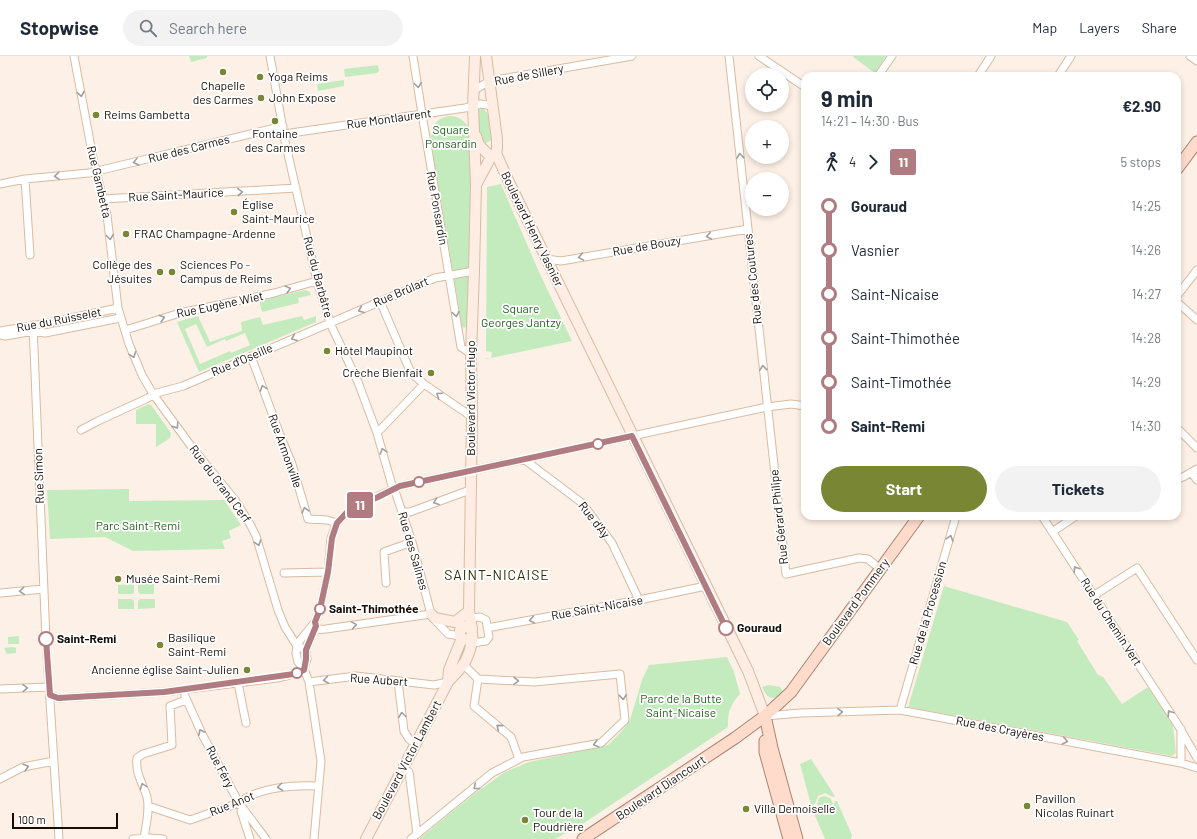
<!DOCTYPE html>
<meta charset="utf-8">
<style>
:root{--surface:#fff;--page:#f2f2f3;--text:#1f2937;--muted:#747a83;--line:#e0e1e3;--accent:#798633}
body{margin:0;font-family:Barlow,sans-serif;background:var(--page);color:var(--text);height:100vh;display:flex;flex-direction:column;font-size:15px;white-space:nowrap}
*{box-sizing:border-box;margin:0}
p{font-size:13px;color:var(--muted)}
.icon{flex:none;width:22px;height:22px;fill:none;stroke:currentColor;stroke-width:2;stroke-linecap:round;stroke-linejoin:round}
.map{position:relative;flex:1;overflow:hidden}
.sheet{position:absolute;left:801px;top:16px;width:380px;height:448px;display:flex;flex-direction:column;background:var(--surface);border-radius:12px;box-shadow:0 2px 6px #0003}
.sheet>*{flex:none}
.badge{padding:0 8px;border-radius:3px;font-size:14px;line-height:26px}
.controls{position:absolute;left:745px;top:12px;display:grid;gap:8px}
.controls a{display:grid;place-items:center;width:44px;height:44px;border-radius:50%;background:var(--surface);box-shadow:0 2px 6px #0003;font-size:20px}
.scale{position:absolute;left:12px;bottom:10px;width:106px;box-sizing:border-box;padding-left:4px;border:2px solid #170d05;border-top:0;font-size:11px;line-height:14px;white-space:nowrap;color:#170d05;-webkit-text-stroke:3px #fff;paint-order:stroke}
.map>.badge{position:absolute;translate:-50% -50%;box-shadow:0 0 0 2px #fff}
.legs{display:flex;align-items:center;gap:6px;height:44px;padding:0 20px;font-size:13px}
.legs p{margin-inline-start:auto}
.summary{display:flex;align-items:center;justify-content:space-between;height:68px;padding:0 20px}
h1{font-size:22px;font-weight:700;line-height:30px}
.cta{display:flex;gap:8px;margin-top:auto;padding:8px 20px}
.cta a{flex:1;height:46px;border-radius:24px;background:var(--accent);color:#fff;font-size:16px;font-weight:700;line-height:46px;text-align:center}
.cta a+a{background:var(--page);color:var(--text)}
ul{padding:0 20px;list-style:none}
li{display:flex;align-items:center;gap:14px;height:44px;font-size:15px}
li i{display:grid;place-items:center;width:6px;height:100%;margin:0 5px;background:currentColor}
li i::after{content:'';width:10px;height:10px;margin:-5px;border:3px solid;border-radius:50%;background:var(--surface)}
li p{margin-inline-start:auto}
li:first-child i{background:linear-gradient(#0000 50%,currentColor 0)}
li:last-child i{background:linear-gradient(currentColor 50%,#0000 0)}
header{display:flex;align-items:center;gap:24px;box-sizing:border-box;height:56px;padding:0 20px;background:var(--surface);border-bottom:1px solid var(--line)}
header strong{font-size:19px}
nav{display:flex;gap:22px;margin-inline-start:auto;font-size:14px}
.search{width:280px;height:36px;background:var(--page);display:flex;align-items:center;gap:10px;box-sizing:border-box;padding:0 14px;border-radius:22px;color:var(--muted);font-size:15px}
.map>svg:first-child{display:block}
.green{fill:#c4ebbe;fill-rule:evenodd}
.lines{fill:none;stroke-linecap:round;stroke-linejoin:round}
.street-casing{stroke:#d9bba2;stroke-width:9}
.secondary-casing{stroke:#d9bba2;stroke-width:12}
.primary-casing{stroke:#ad836e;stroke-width:13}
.street{stroke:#fff;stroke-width:7}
.secondary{stroke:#ffede4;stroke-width:10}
.primary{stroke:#fedbca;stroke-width:11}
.oneway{stroke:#a29e9b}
.line-1-casing{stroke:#fff;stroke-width:9}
.line-1{stroke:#b07c81;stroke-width:6}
.poi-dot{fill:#798633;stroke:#fff;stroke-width:1.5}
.stop-1-dot{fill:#fff;stroke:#b07c81;stroke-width:2}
.labels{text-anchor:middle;stroke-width:3.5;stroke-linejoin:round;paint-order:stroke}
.street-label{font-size:12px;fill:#170d05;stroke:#fff}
.poi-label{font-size:12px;fill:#170d05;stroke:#fff;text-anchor:start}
.park-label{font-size:12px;fill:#225f1c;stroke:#fff}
.stop-label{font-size:12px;font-weight:bold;fill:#170d05;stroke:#fff;text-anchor:start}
.quarter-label{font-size:14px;letter-spacing:1px;fill:#2b3108;stroke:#fff}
</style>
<header>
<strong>Stopwise</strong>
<div class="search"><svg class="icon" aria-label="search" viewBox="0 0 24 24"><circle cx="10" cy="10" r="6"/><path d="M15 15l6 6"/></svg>Search here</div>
<nav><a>Map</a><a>Layers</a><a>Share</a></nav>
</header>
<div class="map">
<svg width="1197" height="783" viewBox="0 0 1197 783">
<rect width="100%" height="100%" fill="#fdf0e6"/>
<path class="green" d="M189 0H207V2L191 6Z
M854 0H886L875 17 853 1Z
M378 9 379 15 377 17 345 21 344 13Z
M344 24V30L318 35 317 28Z
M481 51C492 58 493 72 492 84L486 87C474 82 479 63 479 52Z
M449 60C461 60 469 67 471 80L468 269 464 272 462 270 431 86C431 72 434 63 449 60Z
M501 128 539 216 572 285 486 303V302H491L492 296 486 295 487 131Z
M305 234 310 236 311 239 298 242 299 247 262 256 259 245Z
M198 260 210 286 242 275 241 266 260 261 263 269 302 260 304 264 316 260V266L199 316 177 266ZM196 268 207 291 225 283 226 285 245 277 250 289 231 297 230 295 200 308 185 273Z
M149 348 152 350 171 377 170 382 156 391V368H136V354Z
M129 433V445L224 444 241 469 229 475 231 482 222 485 225 493 133 495 105 481 50 483 47 434Z
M134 528V537L132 538H118V529Z
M138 528H154V538H140L138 536Z
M944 530 1067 566 1079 584 1077 585 1098 619 1103 621 1122 648 1148 631 1173 669 1176 697 1172 700 908 651Z
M118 543H132L134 545V553H118Z
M140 543H155V552L138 553V545Z
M19 580V588H8V581Z
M13 591 16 592V597L7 598 4 592Z
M727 601 734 616 740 638C731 648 727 657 728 671L584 767 555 783H419L474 738 505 716 529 706 608 689 621 676 630 664 642 624 649 609Z
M769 629 780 631 783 636C773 645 768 644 762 631Z
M811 703 835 740 833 741 825 737 818 740 815 748 811 749 800 708Z
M824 740 830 742 833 747 830 753 825 755 819 753 817 748 819 742Z
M835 745H837L852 779 851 783H825L813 755 816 754 825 758 832 755Z"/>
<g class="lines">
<g class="street-casing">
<path id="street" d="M74 0 94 107 107 159 118 252 129 288 142 319 153 338 191 390 235 444 250 468 256 480 278 554 285 571 297 590 306 594
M270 0 285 85 317 225 330 267 358 326 377 377 393 433 396 438 412 486 431 558 434 563 448 578 460 580
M413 0 422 58 461 291 471 298
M729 0 786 518 859 502 868 503 880 513
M759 0 805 31
M1190 0 1197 5
M878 20 892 0
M978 20 991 0
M1058 20 1071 0
M474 34 490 25 632 0
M284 78 465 52 481 48 493 50
M25 123 30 199
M0 128 25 123 89 117 283 70
M103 143 296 132
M546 203 561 205 748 173
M1177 240 1197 214
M380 245 411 317 424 328 472 361
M1177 246 1197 264
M33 269 46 584 59 783
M125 274 132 272 180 257 274 237 317 225
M0 275 43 268 118 252
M0 279 5 280 34 275 45 277 120 262
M251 300 280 379 292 408 308 463 327 464 337 467
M1177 372 1197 392
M81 374 98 365 148 342 153 338 183 330 435 222 474 215
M377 377 424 328
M525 404 582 447 612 487 639 544
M1191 416 1197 424
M1177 423 1183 421 1197 413
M402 456H410L470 434
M1042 460 1178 669 1197 702
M1052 476 1076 460
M284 517 328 516
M386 527 384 496 412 486
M0 537 44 533
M1093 540 1137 512 1197 604
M469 562 480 561 486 564 489 581 486 585 472 587
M487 572 639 544 706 530
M315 574 326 573 431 558
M463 608 478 623
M304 613 307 603 306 594 316 570 315 566 320 553 328 516 331 482 337 467 350 453 400 430 767 351 791 348 805 350
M478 623 474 650 511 681 519 703
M398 625 404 675 409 683 415 688
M309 626 356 620 434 629 448 626
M238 627 246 667
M0 633 49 631
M50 639 58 642 164 636 277 622 294 618 304 613
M185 640 202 678 239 747 266 783
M900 654 956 460
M765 660 801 657 900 654 1181 707 1197 712
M1181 673V707
M403 713 409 716 417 778
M0 723 23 711 54 705
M148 750 190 764 239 747C258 731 294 729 318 730
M241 755 250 783
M144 782C146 769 150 754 147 741 143 728 135 717 137 702L143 698 172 689 170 650 186 644
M133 783 149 782 163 783
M314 783 321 705 309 626 304 613 298 606 296 597 297 590 301 583 315 566
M411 783 492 717 523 701 601 687 625 664 620 618 534 626 478 623"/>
</g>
<g class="secondary-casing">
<path id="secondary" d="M486 0 497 83V93L496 97 508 124 748 615 765 660
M476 80 479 89 491 101
M477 127 491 101 496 97
M431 558 435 562 455 566 469 555
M472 573 469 555 472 361 471 298 474 215 476 129 473 51 475 0
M448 626 449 614 462 582
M366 783 448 626C454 619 462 612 466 604 470 595 478 574 466 570L460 574V580L464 583 468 584 472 580"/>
</g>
<g class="primary-casing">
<path id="primary" d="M1177 113 1197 86
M765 660 772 692 797 783
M765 685V696L789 783
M583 783 735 682 765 660 791 636 919 460"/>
</g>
<use href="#street" class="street"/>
<use href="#secondary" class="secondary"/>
<use href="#primary" class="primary"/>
</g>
<defs><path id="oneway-chevron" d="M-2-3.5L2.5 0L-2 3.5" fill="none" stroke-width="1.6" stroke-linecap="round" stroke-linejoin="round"/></defs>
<g class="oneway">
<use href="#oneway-chevron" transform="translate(418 29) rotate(82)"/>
<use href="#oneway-chevron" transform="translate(81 38) rotate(79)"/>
<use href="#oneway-chevron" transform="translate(740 100) rotate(-96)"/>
<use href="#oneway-chevron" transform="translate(136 106) rotate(166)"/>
<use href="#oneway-chevron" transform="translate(57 120) rotate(175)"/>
<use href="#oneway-chevron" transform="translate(240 136) rotate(-3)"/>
<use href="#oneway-chevron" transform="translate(709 180) rotate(170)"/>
<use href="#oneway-chevron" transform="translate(110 181) rotate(82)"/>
<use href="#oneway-chevron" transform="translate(581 201) rotate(170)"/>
<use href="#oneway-chevron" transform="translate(288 233) rotate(-15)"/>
<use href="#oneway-chevron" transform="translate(361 254) rotate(157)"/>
<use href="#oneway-chevron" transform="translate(456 258) rotate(81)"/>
<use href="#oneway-chevron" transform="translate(162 262) rotate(-17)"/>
<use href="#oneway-chevron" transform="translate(294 282) rotate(157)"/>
<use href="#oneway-chevron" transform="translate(133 299) rotate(69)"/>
<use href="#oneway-chevron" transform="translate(763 312) rotate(-96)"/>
<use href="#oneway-chevron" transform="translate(263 332) rotate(-110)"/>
<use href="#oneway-chevron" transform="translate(439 339) rotate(-145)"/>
<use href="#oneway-chevron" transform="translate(176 370) rotate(55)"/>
<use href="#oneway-chevron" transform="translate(383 395) rotate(-108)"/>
<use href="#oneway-chevron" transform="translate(436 446) rotate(160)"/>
<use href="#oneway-chevron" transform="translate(305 454) rotate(-106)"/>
<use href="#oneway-chevron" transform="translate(950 482) rotate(-74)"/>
<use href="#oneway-chevron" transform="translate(258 487) rotate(73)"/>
<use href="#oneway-chevron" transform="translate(1076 513) rotate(-123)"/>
<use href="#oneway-chevron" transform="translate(22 535) rotate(175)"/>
<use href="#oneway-chevron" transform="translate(532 564) rotate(170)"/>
<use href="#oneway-chevron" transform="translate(354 569) rotate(-9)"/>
<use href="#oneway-chevron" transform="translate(326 624) rotate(173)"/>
<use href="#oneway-chevron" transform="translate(516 625) rotate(3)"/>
<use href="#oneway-chevron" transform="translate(25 632) rotate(-2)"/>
<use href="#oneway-chevron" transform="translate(623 641) rotate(84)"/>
<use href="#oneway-chevron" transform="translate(840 656) rotate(-1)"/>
<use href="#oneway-chevron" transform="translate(1170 657) rotate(-123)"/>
<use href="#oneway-chevron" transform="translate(402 659) rotate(-97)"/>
<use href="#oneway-chevron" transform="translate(499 671) rotate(-140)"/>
<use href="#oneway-chevron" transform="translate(201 676) rotate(-116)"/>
<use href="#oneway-chevron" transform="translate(1065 685) rotate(11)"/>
<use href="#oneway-chevron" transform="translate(596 688) rotate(165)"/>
<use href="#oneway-chevron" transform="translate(26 711) rotate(-16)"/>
<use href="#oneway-chevron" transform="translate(143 730) rotate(-111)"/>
<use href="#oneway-chevron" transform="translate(280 731) rotate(173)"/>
<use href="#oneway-chevron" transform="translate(476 731) rotate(141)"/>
</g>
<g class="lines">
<g class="line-1-casing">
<path id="line-1" d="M46 583 50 639 58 642 164 636 294 618 304 614 306 603V594L316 570 315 566 320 553 328 516 332 482 337 467 350 453 378 441 400 430 632 380 726 572"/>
</g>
<use href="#line-1" class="line-1"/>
</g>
<g class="poi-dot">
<circle cx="223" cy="16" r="4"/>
<circle cx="260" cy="21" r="4"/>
<circle cx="261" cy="42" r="4"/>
<circle cx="96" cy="59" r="4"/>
<circle cx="275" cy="65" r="4"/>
<circle cx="234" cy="156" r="4"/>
<circle cx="126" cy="178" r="4"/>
<circle cx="160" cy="216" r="4"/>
<circle cx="172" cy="216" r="4"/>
<circle cx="327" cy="295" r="4"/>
<circle cx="431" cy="317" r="4"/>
<circle cx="118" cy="523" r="4"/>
<circle cx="160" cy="589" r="4"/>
<circle cx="247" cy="614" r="4"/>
<circle cx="1027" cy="750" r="4"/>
<circle cx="746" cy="753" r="4"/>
<circle cx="525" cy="764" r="4"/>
</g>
<g class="stop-1-dot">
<circle cx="598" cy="388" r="5"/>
<circle cx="419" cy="426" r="5"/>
<circle cx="320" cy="553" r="5"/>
<circle cx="726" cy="572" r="7"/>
<circle cx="46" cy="583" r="7"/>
<circle cx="297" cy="617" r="5"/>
</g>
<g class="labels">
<g class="street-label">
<text transform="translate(529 19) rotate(-11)" y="4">Rue de Sillery</text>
<text transform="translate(389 63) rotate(-8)" y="4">Rue Montlaurent</text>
<text transform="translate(189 93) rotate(-14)" y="4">Rue des Carmes</text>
<text transform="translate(99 126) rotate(77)" y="4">Rue Gambetta</text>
<text transform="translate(176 139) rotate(-3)" y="4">Rue Saint-Maurice</text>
<text transform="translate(437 152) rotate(80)" y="4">Rue Ponsardin</text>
<text transform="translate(532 173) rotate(64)" y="4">Boulevard Henry Vasnier</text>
<text transform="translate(647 190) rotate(-10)" y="4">Rue de Bouzy</text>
<text transform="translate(318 221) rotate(75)" y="4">Rue du Barbâtre</text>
<text transform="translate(753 223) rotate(-96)" y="4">Rue des Coutures</text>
<text transform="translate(401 236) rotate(-23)" y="4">Rue Brûlart</text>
<text transform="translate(220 249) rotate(-12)" y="4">Rue Eugène Wiet</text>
<text transform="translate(59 264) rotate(-11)" y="4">Rue du Ruisselet</text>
<text transform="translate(242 304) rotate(-23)" y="4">Rue d'Oseille</text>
<text transform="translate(471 342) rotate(-90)" y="4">Boulevard Victor Hugo</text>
<text transform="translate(285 395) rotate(70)" y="4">Rue Armonville</text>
<text transform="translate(39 420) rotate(-92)" y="4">Rue Simon</text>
<text transform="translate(220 428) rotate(53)" y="4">Rue du Grand Cerf</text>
<text transform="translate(779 461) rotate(-96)" y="4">Rue Gérard Philipe</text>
<text transform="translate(594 464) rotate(52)" y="4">Rue d'Ay</text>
<text transform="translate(413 495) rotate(74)" y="4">Rue des Salines</text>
<text transform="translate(856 546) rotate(-54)" y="4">Boulevard Pommery</text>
<text transform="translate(597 552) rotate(-10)" y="4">Rue Saint-Nicaise</text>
<text transform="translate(928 557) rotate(-74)" y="4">Rue de la Procession</text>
<text transform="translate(1111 566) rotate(57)" y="4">Rue du Chemin Vert</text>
<text transform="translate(379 624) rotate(4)" y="4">Rue Aubert</text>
<text transform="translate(1000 673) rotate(11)" y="4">Rue des Crayères</text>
<text transform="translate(407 704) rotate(-62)" y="4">Boulevard Victor Lambert</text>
<text transform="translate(220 711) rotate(62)" y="4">Rue Féry</text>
<text transform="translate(661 732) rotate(-34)" y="4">Boulevard Diancourt</text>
<text transform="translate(232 748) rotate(-22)" y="4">Rue Anot</text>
</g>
<g class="poi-label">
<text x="268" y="25">Yoga Reims</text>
<text x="223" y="34" text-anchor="middle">Chapelle<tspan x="223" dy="14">des Carmes</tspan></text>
<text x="269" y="46">John Expose</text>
<text x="104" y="63">Reims Gambetta</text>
<text x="275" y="82" text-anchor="middle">Fontaine<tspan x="275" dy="14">des Carmes</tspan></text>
<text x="242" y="153">Église<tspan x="242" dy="14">Saint-Maurice</tspan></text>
<text x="134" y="182">FRAC Champagne-Ardenne</text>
<text x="152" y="213" text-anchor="end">Collège des<tspan x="152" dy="14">Jésuites</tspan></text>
<text x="180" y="213">Sciences Po -<tspan x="180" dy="14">Campus de Reims</tspan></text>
<text x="335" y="299">Hôtel Maupinot</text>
<text x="423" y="321" text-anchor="end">Crèche Bienfait</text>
<text x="126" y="527">Musée Saint-Remi</text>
<text x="168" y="586">Basilique<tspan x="168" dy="14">Saint-Remi</tspan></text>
<text x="239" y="618" text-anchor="end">Ancienne église Saint-Julien</text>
<text x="1035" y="747">Pavillon<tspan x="1035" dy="14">Nicolas Ruinart</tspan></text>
<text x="754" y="757">Villa Demoiselle</text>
<text x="533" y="761">Tour de la<tspan x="533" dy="14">Poudrière</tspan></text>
</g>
<g class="park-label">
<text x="451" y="78">Square<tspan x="451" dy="14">Ponsardin</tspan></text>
<text x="521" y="257">Square<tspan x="521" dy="14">Georges Jantzy</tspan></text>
<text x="138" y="474">Parc Saint-Remi</text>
<text x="681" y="647">Parc de la Butte<tspan x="681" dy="14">Saint-Nicaise</tspan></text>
</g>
<g class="stop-label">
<text x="329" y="557">Saint-Thimothée</text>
<text x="737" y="576">Gouraud</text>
<text x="57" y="587">Saint-Remi</text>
</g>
<g class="quarter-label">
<text x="497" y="524">SAINT-NICAISE</text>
</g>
</g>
</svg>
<div class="controls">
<a><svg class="icon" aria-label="locate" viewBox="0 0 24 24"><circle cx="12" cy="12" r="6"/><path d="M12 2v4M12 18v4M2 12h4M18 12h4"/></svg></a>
<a>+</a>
<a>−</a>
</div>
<div class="scale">100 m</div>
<b class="badge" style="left:360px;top:449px;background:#b07c81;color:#fff">11</b>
<section class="sheet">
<div class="summary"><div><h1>9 min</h1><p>14:21 – 14:30 · Bus</p></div><b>€2.90</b></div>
<div class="legs"><svg class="icon" aria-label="walk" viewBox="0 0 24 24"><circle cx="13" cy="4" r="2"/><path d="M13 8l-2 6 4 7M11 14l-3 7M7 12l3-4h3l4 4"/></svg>4<svg class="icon" aria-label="forward" viewBox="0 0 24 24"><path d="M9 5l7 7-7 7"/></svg><b class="badge" style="background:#b07c81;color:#fff">11</b><p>5 stops</p></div>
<ul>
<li><i style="color:#b07c81"></i><b>Gouraud</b><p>14:25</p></li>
<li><i style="color:#b07c81"></i><span>Vasnier</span><p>14:26</p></li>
<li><i style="color:#b07c81"></i><span>Saint-Nicaise</span><p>14:27</p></li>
<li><i style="color:#b07c81"></i><span>Saint-Thimothée</span><p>14:28</p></li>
<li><i style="color:#b07c81"></i><span>Saint-Timothée</span><p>14:29</p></li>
<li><i style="color:#b07c81"></i><b>Saint-Remi</b><p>14:30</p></li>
</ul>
<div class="cta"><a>Start</a><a>Tickets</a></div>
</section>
</div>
